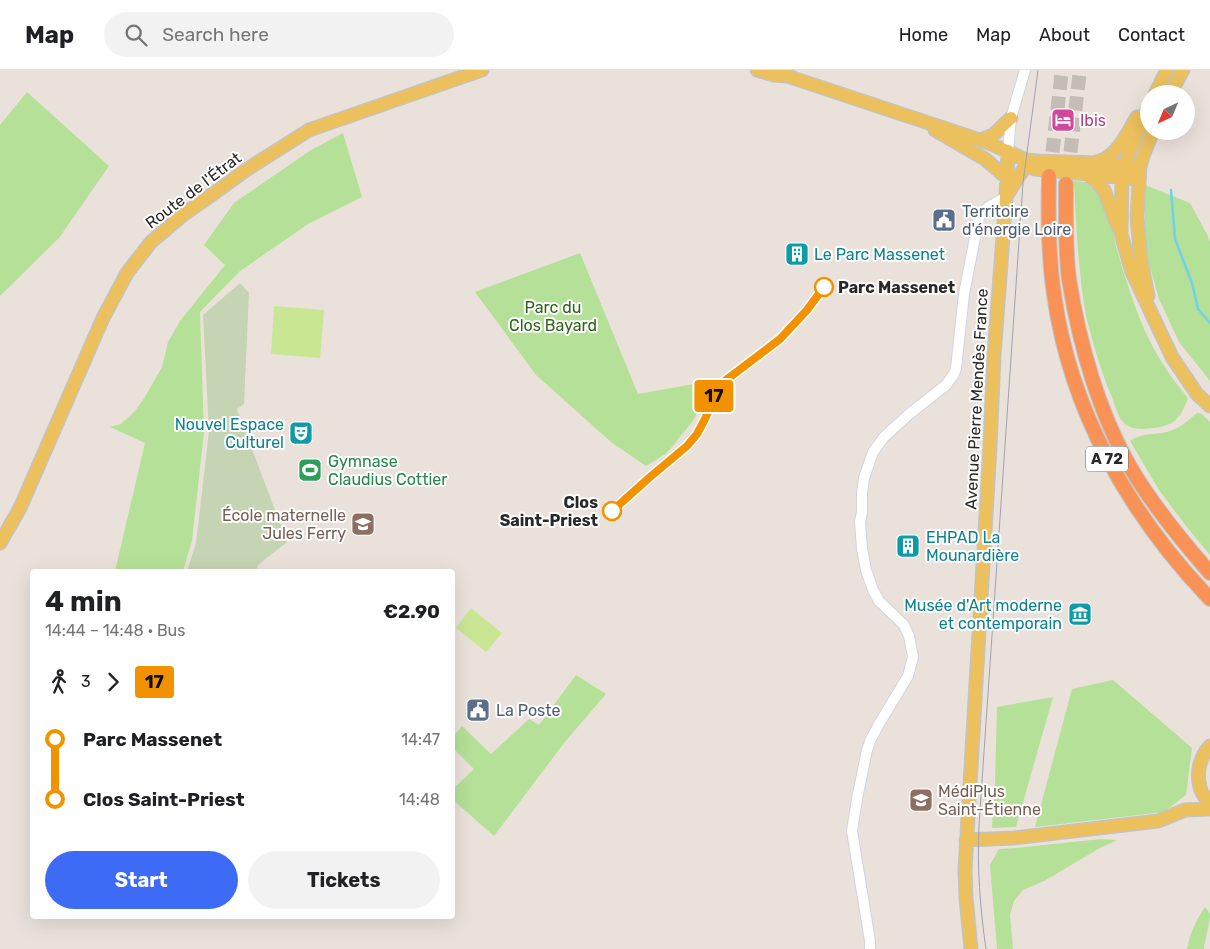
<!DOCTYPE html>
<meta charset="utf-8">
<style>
:root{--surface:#fff;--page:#f2f2f2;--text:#202124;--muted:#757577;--line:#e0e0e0;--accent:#3d6bf5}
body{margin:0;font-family:Rubik,sans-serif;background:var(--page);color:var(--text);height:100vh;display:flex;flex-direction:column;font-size:19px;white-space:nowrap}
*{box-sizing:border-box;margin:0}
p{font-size:16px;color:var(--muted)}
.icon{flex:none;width:28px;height:28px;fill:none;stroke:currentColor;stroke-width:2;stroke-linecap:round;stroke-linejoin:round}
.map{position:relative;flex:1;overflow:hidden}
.details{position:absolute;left:30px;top:499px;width:425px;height:350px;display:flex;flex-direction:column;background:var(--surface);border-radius:5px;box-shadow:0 5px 20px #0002}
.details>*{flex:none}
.badge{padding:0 10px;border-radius:4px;font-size:18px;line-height:32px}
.needle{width:32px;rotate:224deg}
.controls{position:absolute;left:1140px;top:15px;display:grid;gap:10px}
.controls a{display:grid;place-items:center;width:55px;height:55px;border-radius:50%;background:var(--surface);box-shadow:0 5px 20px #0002;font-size:25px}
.map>.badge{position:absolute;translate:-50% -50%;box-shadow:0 0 0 2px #fff}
.legs{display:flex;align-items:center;gap:8px;height:55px;padding:0 15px;font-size:16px}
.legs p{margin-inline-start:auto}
.overview{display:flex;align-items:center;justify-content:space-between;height:85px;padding:0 15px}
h1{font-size:28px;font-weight:700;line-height:38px}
.primary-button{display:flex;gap:10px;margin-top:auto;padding:10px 15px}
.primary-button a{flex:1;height:58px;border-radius:30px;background:var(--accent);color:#fff;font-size:20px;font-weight:700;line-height:58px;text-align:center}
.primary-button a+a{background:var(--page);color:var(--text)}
ul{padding:0 15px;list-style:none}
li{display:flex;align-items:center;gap:18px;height:60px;font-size:19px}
li i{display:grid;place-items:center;width:8px;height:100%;margin:0 6px;background:currentColor}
li i::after{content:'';width:12px;height:12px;margin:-6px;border:4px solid;border-radius:50%;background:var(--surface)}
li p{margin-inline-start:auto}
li:first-child i{background:linear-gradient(#0000 50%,currentColor 0)}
li:last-child i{background:linear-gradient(currentColor 50%,#0000 0)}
header{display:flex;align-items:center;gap:30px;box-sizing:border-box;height:70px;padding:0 25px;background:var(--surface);border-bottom:1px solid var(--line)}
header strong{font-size:24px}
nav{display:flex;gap:28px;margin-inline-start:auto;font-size:18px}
.search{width:350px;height:45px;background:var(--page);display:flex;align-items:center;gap:12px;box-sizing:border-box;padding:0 18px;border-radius:28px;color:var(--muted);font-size:19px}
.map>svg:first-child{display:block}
.green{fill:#b5e097}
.cemetery{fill:#c5d4b2}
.pitch{fill:#c9e793}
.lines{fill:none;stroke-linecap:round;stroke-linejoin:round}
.stream{stroke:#6fd2eb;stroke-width:2.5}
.highway-tunnel{stroke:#c3bdb6;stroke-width:14;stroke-dasharray:14 7;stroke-linecap:butt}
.minor-casing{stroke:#cfd4e1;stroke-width:12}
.major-casing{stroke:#c3c3c3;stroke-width:15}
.highway-casing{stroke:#c3c3c3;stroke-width:16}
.minor{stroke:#fff;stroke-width:10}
.major{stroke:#ecc15d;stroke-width:12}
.highway{stroke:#f99256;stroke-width:14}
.tram{stroke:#9da2b2;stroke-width:1}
.line-1-casing{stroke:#fff;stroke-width:11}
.line-1{stroke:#f39200;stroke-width:8}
.stop-1-dot{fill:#fff;stroke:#f39200;stroke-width:2.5}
.labels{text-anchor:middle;stroke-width:4;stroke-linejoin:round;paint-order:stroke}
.shield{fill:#fff;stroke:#686868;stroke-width:1}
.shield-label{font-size:15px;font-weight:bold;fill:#282828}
.hotel-label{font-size:16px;fill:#b23c85;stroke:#fff;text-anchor:start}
.street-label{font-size:16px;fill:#282828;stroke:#fff}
.service-label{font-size:16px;fill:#4e5e75;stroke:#fff;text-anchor:start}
.culture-label{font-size:16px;fill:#0d838f;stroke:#fff;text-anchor:start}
.stop-label{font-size:16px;font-weight:bold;fill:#282828;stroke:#fff;text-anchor:start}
.park-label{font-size:16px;fill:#2f621b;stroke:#fff}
.leisure-label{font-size:16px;fill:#27864d;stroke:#fff;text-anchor:start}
.education-label{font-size:16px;fill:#785e54;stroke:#fff;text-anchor:end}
</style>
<header>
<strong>Map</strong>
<div class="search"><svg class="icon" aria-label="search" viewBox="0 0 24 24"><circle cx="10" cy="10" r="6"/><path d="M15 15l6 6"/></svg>Search here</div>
<nav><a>Home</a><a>Map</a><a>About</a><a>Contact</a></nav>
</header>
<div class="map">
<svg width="1210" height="879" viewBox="0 0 1210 879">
<rect width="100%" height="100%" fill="#eae2da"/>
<path class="green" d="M27 22 109 96 59 168 0 226V55Z
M343 63 362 127 308 154 240 201 200 242 204 362 192 471 183 501H115L145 373 110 357 121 354 135 341 143 330 162 297 168 272 180 251 225 195 204 175 234 133 311 80Z
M1074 111C1086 111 1094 117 1101 127 1110 140 1111 153 1114 167 1116 178 1120 189 1123 200 1133 232 1144 265 1163 294 1170 306 1179 317 1188 328 1181 347 1176 355 1154 358 1146 359 1135 360 1128 356 1119 351 1116 339 1113 330 1104 309 1097 287 1091 265 1089 257 1086 248 1085 240 1078 197 1076 154 1074 111Z
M1145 115 1190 133 1208 166 1210 172V311L1179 272 1159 229 1145 179Z
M580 183 638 324 694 314 704 332 692 352 667 383 646 396 611 372 536 305 475 222Z
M1197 343 1202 344 1210 352V485L1186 456 1159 420 1130 371C1141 363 1150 365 1162 363 1178 360 1185 353 1197 343Z
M576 605 606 624 564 673 494 766 453 730V719L474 699 453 678V667L462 656 491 684 529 649 539 655Z
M1113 610 1192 678 1186 725 1164 742 1035 757 1072 619Z
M1053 627 1016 757 992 758 995 713 997 637Z
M1101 769 1117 770 1100 778 1044 811 1023 820 1014 831 1010 845 1013 879H997L990 795 999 779 1016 778Z
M1205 837C1207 839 1209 842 1210 844 1210 853 1205 869 1204 879H1187C1190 863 1196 850 1205 837Z"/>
<path class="cemetery" d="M240 213 249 223 244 334 237 339 287 472 258 495 256 501H187L196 473 209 361 203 245Z"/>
<path class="pitch" d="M274 236 324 240 320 288 271 284Z
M471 538 502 563 486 582 456 558Z"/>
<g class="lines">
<path class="stream" d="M1171 120 1175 169 1192 213 1198 239 1210 253"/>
<path class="highway-tunnel" d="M1050 103 1062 0
M1068 103 1080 0"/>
<g class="minor-casing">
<path id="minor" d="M1008 81 1011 48 1025 0
M870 879V871L852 761 857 729 867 680 871 669 879 654 908 606 913 587 909 566 904 555 879 531 873 520 866 500 862 479 860 452 862 442V423L864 408 873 382 884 367 908 345 946 315 954 304 956 298 964 224 979 147 988 137 1006 127"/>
</g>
<g class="major-casing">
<path id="major" d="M757 0 774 5 788 6
M780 0 788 6 793 8 989 73 1026 90 1036 91 1096 93 1140 97
M1155 24 1167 0
M1170 24 1183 0
M1149 36 1124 95 1122 107 1121 164 1132 202 1172 287 1197 324 1210 336
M935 60 985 89 1006 107
M981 70 993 65 1011 48
M1096 92C1100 91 1104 90 1108 87 1121 78 1129 60 1137 47
M1027 97 1035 99 1138 109
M1085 104 1096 111 1104 120 1118 157
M1007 125 1019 106 1025 97
M1148 226 1141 190 1137 147 1140 97 1143 86 1153 61
M0 473 20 438 103 248 127 203 151 172 184 144 210 126 246 100 309 60 482 0
M1210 676C1200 686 1196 703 1200 717 1201 723 1206 729 1210 734
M966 770 1014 768 1158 751 1185 740 1210 739
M971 879 966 828 965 799 990 377 994 286 1006 127 1008 81"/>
</g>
<g class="highway-casing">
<path id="highway" d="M1049 106C1048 146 1048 185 1054 224 1070 341 1129 444 1210 529
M1066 114C1066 146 1065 178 1069 209 1079 273 1099 344 1132 400 1154 437 1182 471 1210 503"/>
</g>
<use href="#minor" class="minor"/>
<use href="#major" class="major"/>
<use href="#highway" class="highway"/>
<path class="tram" d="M986 879C980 838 977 797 979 755L1023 113 1038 0"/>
</g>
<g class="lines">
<g class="line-1-casing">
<path id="line-1" d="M612 441 650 407 687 376 697 364 705 349 717 320 726 310 780 269 807 240 824 217"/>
</g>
<use href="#line-1" class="line-1"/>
</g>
<defs>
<g id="hotel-square" transform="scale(1.25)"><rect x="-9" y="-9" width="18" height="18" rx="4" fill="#d1479c" stroke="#fff"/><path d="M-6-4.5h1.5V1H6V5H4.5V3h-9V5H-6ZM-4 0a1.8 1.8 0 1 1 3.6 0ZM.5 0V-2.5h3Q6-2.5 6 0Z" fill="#fff"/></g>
<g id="civic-square" transform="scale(1.25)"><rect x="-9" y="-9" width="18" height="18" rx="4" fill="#5c6f8a" stroke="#fff"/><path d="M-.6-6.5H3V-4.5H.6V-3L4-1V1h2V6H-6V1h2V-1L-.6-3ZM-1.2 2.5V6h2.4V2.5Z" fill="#fff"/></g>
<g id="building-square" transform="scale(1.25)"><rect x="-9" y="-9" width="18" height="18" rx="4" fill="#0f9aa8" stroke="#fff"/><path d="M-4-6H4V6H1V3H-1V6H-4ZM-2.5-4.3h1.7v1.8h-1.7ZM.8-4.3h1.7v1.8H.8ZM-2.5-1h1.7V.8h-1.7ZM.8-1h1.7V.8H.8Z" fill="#fff"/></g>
<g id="theatre-square" transform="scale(1.25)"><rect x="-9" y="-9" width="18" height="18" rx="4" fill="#0f9aa8" stroke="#fff"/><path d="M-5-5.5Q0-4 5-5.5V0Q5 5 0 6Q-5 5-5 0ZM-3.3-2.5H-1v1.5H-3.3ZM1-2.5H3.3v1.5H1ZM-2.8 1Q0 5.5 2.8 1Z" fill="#fff"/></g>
<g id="stadium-square" transform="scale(1.25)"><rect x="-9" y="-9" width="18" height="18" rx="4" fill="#2e9e5b" stroke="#fff"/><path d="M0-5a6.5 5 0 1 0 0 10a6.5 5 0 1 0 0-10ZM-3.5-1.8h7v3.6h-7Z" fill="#fff"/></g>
<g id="school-square" transform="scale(1.25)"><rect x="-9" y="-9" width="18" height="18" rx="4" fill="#8d6e63" stroke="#fff"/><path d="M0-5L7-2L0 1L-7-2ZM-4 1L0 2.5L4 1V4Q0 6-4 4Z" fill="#fff"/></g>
<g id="museum-square" transform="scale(1.25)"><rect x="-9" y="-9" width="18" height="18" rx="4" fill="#0f9aa8" stroke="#fff"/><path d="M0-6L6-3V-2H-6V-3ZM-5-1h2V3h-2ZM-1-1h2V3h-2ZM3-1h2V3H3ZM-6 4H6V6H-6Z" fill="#fff"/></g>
<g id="university-square" transform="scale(1.25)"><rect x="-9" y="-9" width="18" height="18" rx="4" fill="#8d6e63" stroke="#fff"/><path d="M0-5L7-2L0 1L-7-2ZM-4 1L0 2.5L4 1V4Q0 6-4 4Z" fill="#fff"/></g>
</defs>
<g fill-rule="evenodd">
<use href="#hotel-square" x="1063" y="50"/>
<use href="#civic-square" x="944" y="150"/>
<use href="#building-square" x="797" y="184"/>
<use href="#theatre-square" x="301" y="363"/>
<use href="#stadium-square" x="310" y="400"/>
<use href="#school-square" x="363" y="454"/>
<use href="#building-square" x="908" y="476"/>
<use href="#museum-square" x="1080" y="544"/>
<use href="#civic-square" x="478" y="640"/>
<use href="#university-square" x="921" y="730"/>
</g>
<g class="stop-1-dot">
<circle cx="824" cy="217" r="9"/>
<circle cx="612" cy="441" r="9"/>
</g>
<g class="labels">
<rect class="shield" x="1086" y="376.5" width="42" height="25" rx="4"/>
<g class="shield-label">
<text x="1107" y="394">A 72</text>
</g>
<g class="hotel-label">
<text x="1080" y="56">Ibis</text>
</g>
<g class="street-label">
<text transform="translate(193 120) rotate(-37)" y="6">Route de l'Étrat</text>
<text transform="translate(976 329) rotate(-87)" y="6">Avenue Pierre Mendès France</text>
</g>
<g class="service-label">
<text x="962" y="147">Territoire<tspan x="962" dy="18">d'énergie Loire</tspan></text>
<text x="496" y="646">La Poste</text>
</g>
<g class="culture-label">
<text x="814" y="190">Le Parc Massenet</text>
<text x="284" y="360" text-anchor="end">Nouvel Espace<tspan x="284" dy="18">Culturel</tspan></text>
<text x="926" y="473">EHPAD La<tspan x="926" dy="18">Mounardière</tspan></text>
<text x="1062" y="541" text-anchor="end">Musée d'Art moderne<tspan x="1062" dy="18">et contemporain</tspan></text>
</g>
<g class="stop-label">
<text x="838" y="223">Parc Massenet</text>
<text x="598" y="438" text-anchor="end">Clos<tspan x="598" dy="18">Saint-Priest</tspan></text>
</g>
<g class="park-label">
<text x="553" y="243">Parc du<tspan x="553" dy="18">Clos Bayard</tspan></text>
</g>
<g class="leisure-label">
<text x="328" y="397">Gymnase<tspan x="328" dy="18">Claudius Cottier</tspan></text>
</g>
<g class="education-label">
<text x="346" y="451">École maternelle<tspan x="346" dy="18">Jules Ferry</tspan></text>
<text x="938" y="727" text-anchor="start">MédiPlus<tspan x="938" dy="18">Saint-Étienne</tspan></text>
</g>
</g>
</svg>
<div class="controls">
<a><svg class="needle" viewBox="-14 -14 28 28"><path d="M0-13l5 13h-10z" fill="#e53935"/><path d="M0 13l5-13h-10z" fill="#757577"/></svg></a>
</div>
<b class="badge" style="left:714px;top:326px;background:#f39200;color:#111">17</b>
<section class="details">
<div class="overview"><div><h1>4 min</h1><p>14:44 – 14:48 · Bus</p></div><b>€2.90</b></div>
<div class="legs"><svg class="icon" aria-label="walk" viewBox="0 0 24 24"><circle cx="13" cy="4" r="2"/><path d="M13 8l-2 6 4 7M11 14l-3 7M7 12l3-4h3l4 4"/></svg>3<svg class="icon" aria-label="forward" viewBox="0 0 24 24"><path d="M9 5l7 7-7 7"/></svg><b class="badge" style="background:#f39200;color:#111">17</b></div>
<ul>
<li><i style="color:#f39200"></i><b>Parc Massenet</b><p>14:47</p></li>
<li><i style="color:#f39200"></i><b>Clos Saint-Priest</b><p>14:48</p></li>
</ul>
<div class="primary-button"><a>Start</a><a>Tickets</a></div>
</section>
</div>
